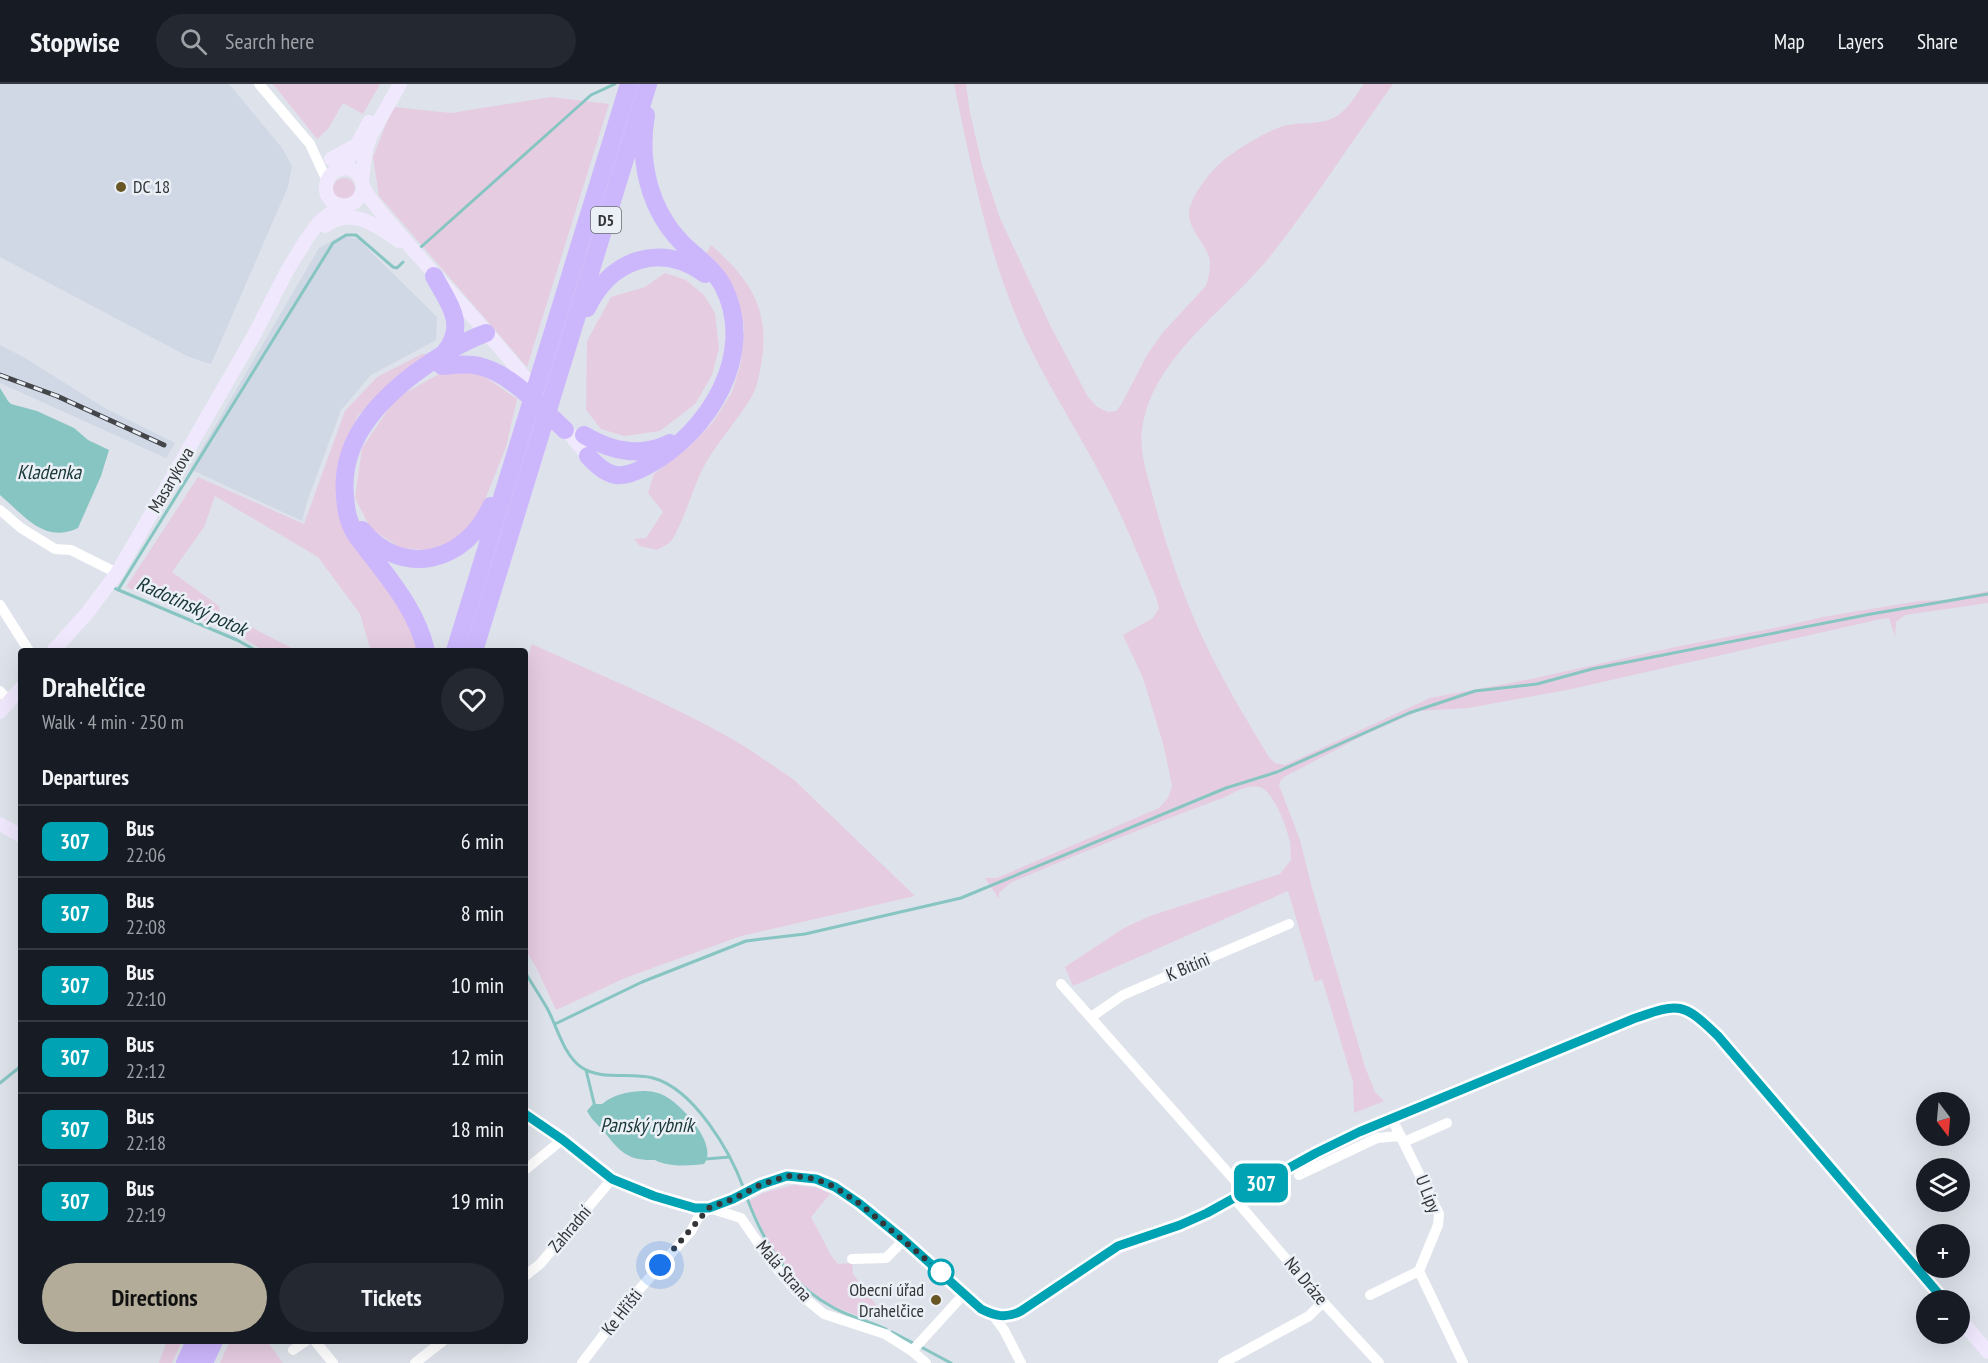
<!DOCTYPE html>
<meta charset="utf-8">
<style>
:root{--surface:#171b24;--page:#242831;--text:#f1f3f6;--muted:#9ea1a6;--line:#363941;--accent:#b3ac98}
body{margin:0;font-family:"PT Sans Narrow",sans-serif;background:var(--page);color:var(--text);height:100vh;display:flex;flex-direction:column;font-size:22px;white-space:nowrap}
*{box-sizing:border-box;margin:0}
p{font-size:20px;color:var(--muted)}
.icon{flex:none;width:33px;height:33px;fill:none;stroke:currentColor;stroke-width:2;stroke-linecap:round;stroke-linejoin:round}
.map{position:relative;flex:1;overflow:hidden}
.side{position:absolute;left:18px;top:564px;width:510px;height:696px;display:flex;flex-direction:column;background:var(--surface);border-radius:6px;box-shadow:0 6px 24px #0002}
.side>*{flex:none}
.badge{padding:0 12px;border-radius:9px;font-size:21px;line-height:39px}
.needle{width:39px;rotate:164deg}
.buttons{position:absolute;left:1916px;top:1008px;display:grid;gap:12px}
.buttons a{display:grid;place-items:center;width:54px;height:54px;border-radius:50%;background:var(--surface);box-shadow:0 6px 24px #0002;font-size:30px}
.you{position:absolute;width:30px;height:30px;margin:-15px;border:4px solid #fff;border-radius:50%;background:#1a73e8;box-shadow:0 0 0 9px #1a73e833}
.map>.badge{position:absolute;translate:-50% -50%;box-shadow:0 0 0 3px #fff}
h2{padding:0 24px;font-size:22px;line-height:54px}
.round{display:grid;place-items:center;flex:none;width:63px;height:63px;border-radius:32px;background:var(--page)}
.overview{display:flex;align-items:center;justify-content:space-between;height:102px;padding:0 24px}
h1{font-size:28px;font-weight:800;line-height:45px}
.primary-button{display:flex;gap:12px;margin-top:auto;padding:12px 24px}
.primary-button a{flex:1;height:69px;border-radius:36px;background:var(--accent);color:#111;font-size:24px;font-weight:800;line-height:69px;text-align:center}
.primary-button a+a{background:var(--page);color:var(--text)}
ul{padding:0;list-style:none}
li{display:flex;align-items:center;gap:18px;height:72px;padding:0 24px;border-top:2px solid var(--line)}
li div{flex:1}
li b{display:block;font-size:22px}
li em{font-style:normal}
li .badge{min-width:66px;font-weight:700;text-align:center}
header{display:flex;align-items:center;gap:36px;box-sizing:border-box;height:84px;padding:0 30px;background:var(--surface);border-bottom:2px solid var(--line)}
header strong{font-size:28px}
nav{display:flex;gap:33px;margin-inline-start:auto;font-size:21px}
.search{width:420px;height:54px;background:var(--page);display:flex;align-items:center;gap:15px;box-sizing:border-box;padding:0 21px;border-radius:33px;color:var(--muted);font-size:22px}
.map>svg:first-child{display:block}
.built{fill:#d0d7e5}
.green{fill:#e6cce1}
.water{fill:#87c5c3}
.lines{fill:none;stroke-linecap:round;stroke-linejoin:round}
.stream{stroke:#87c5c3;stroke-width:3}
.street{stroke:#fff;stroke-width:10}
.secondary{stroke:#f0e9fe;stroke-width:14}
.highway{stroke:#ccb7fd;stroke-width:18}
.rail-casing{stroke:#44464a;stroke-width:5}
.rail{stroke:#ebf0f7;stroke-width:3;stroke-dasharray:9;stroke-linecap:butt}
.line-casing{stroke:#fff;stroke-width:14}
.line{stroke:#00a3b4;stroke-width:9}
.walk{stroke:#333538;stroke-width:6;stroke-dasharray:0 10.8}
.poi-dot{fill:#685624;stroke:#ebf0f7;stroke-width:2}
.stop-dot{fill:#fff;stroke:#00a3b4;stroke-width:3}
.labels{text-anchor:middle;stroke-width:5;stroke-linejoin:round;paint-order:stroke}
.shield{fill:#ebf0f7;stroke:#6a6d71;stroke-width:1.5}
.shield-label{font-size:16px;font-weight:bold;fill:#333538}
.poi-label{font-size:18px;fill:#333538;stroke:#ebf0f7;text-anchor:start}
.street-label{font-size:18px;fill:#333538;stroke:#ebf0f7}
.water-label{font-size:20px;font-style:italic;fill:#183737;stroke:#ebf0f7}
</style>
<header>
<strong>Stopwise</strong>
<div class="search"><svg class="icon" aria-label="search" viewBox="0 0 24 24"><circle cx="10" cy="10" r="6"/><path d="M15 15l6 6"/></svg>Search here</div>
<nav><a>Map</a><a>Layers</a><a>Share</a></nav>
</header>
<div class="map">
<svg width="1988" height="1279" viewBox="0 0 1988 1279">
<rect width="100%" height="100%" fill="#dee2ea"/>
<path class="built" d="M0 0H229L282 64 292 82 288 103 211 280 189 273 0 173Z
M341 152 358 155 437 233 436 256 371 291 341 326 308 415 302 437 190 385 319 164Z
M0 261 25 274 103 323 175 359 166 374 0 299Z"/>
<path class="green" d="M273 0H380L363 30 343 19 328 45 317 55Z
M954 0H966L970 29 982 81 1000 134 1051 243 1088 313 1097 323 1108 328 1116 327 1121 321 1147 271 1164 247 1206 202C1209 193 1212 179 1208 170 1201 153 1183 140 1191 120 1196 106 1207 93 1217 82 1230 69 1270 44 1288 41 1305 38 1323 41 1337 32 1349 24 1356 11 1364 0H1393C1352 57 1315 115 1272 170 1228 226 1152 272 1142 346 1139 368 1148 392 1153 413 1165 458 1180 503 1199 546 1219 590 1244 632 1269 673L1275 679 1285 681 1430 614 1531 595 1680 562 1785 542 1823 533 1919 517 1946 516 1988 507V519L1905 531 1896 538 1895 553 1889 534 1881 535 1567 606 1468 624 1419 627 1364 651 1284 693 1280 698 1279 701 1300 756 1312 804 1365 983 1375 1008 1384 1017 1354 1029 1353 998 1322 895 1315 898 1288 807 1073 902 1065 883 1124 844 1150 832 1280 790 1291 776C1290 770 1291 763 1290 758 1287 744 1274 708 1260 703 1246 699 1230 712 1217 716 1147 742 1078 770 1010 799L999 809V815L985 794H997L1159 724 1168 714 1172 702 1164 663 1143 594 1123 551 1153 534 1159 524 1156 513C1140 476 1125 437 1106 401 1078 346 1042 294 1018 237 986 162 971 80 954 0Z
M551 13 609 20 527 283 379 112 373 73 393 23 451 29Z
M333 105a11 11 0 1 1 22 0a11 11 0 1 1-22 0Z
M711 161C746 192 767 219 763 267 761 281 759 299 752 312 737 338 714 361 701 388 694 402 679 451 669 459 665 462 660 464 657 466L640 462 634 455 646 454 663 428 648 409 654 390 689 363 713 338 732 308 741 279 744 244 739 220 705 172Z
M665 189 686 196 704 211 715 229 719 264 712 291 695 320 660 347 624 352 601 345 586 326 587 257 611 213 645 203Z
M422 270H430L358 331 338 378 336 403 411 538 419 567H371L360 530 318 473 215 412 204 443 172 488 219 522 223 545 126 503 198 393 304 440 345 327 377 293Z
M478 288 517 315 506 363 474 443 438 467 401 464 371 445 355 414 362 364 396 314 439 290Z
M234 534 297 567H264L228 544Z
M532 560C597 590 669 619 732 655 753 667 773 682 793 695L915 812 741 852 625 894 556 926 536 883 525 865V582Z
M793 1101 818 1104 830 1110 811 1133 832 1173 838 1180 852 1179 853 1190 880 1226 868 1236 835 1223 810 1208 794 1191 771 1164 749 1117 763 1109Z
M167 1257H182L172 1279H159Z
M230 1257H267L283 1279H220Z"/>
<path class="water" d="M0 304 8 317 11 320 37 327 74 344 88 356 109 366 101 392 78 444C44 460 25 432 0 411Z
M642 1007C650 1007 658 1008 665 1012 682 1021 719 1061 704 1080 690 1082 667 1083 655 1076 627 1077 619 1067 603 1046 597 1040 591 1035 587 1027L593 1020H602C615 1010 626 1008 642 1007Z"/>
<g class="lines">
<path class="stream" d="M421 163 591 11 615 0
M114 504 237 556 257 567
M118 506 333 159 346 151H356L393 183 397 184 403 178
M525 888C532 900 540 912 547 924 557 942 563 970 581 983 601 997 630 988 653 994 694 1005 730 1067 744 1105
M555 940 642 898 746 857 805 850 961 814 1226 704 1277 688 1409 629 1475 607 1537 600 1592 585 1871 530 1988 510
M586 986 595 1023
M0 999 21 982
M705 1075 730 1073
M747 1114C764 1160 789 1200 834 1224 850 1233 869 1237 886 1245
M892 1248 915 1260
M921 1263 951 1279"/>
<path class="street" d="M259 0 310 60 327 97
M0 426 21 444 55 465 71 466 117 489
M0 521 29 567
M0 607 9 617
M1061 900 1245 1108
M1091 933 1123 911 1289 840
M1392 1035 1439 1130 1438 1141 1419 1187 1463 1279
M1404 1058 1447 1039
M525 1086 563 1055
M1299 1091 1377 1054 1401 1052
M1234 1114 1323 1218 1379 1279
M852 1175 886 1174 904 1156
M525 1192 540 1180 612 1095
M1370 1211 1419 1187
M993 1231 1004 1246 1021 1279
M315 1257 333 1279
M293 1266 306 1257
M912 1267 965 1209
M415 1279 443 1257
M582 1279 630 1216 691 1147 698 1134 709 1124 741 1134 772 1179 796 1207 824 1230 885 1250 912 1267 926 1279
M1223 1279 1309 1232 1323 1218"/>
<path class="secondary" d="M331 75 353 63
M343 82 349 75 369 38
M362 95 366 65 371 51 400 0
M363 104C359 130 323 125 326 101 328 88 343 80 354 87 362 91 361 99 365 106 369 114 375 121 381 128 432 191 491 248 540 313
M325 142C351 122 376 141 399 157
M561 340 588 372
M53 567 88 528 117 489 253 253 287 187 306 156 319 138 341 121
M0 628 21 604
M0 740 21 752
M525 1030 563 1055 612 1095 654 1112 695 1124H709L733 1115 760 1101 787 1092 816 1095 835 1103 860 1120 912 1163 981 1225C995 1232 1006 1236 1021 1227L1118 1163 1180 1141 1207 1129 1316 1069 1359 1048 1633 935C1679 919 1682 917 1718 952L1944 1216
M1959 1234 1988 1268"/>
<path class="highway" d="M434 192C448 219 467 239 446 267
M587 224C610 176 660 157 705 190
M442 282C454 281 467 279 479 282 511 289 542 325 565 346
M584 351C611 367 641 374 670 359
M588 372C608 394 620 397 647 382 708 349 758 270 723 202 714 185 695 172 682 159 649 125 638 77 646 31
M362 446C403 496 467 477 491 422
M426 567C416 522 382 487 356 451 348 438 346 427 345 412 340 359 375 320 414 290 437 273 459 259 486 249
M455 567 629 0
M474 567 648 0
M185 1279 195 1257
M204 1279 214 1257"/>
<g class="rail-casing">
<path id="rail" d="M0 291 57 312 164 361"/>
</g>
<use href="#rail" class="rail"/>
</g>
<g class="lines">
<g class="line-casing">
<path id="line" d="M525 1030 563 1056 612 1095 654 1112 695 1124H709L733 1115 760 1101 787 1092 816 1095 835 1103 860 1120 904 1156 981 1225C995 1232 1006 1235 1021 1227L1118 1162 1180 1141 1207 1129 1316 1069 1359 1048 1633 935C1679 919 1682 917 1718 952L1944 1216"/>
</g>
<use href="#line" class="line"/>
<path class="walk" d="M660 1181 709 1124 733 1115 760 1101 787 1092H794L816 1095 835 1103 860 1120 942 1189 941 1188"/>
</g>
<g class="poi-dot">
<circle cx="121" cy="103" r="6"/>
<circle cx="936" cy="1216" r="6"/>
</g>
<circle class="stop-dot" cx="941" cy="1188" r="12"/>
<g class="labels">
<rect class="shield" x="591" y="123" width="30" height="26" rx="4.5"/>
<g class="shield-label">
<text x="606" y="142">D5</text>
</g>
<g class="poi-label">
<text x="133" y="109">DC 18</text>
<text x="924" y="1212" text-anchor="end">Obecní úřad<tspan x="924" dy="21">Drahelčice</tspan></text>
</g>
<g class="street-label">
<text transform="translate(171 396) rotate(-60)" y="6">Masarykova</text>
<text transform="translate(1188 883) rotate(-23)" y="6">K Bitíni</text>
<text transform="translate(1428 1110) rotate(68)" y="6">U Lípy</text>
<text transform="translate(570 1145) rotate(-50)" y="6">Zahradní</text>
<text transform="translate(784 1187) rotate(49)" y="6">Malá Strana</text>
<text transform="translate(1306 1197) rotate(50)" y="6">Na Dráze</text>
<text transform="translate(622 1228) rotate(-52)" y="6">Ke Hřišti</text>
</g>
<g class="water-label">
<text x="49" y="395">Kladenka</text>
<text transform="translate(192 522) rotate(24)" y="7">Radotínský potok</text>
<text x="647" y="1048">Panský rybník</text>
</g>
</g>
</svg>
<div class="buttons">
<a><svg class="needle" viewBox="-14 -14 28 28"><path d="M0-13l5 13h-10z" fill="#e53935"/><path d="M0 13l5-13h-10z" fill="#9ea1a6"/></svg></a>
<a><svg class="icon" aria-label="layers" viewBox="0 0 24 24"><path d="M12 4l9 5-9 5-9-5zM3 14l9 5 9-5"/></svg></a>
<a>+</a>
<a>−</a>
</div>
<div class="you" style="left:660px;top:1181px"></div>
<b class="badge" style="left:1261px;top:1099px;background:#00a3b4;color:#fff">307</b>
<section class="side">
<div class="overview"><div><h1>Drahelčice</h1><p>Walk · 4 min · 250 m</p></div><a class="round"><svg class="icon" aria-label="heart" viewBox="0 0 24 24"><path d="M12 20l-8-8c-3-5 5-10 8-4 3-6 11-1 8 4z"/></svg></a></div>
<h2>Departures</h2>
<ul>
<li><span class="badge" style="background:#00a3b4;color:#fff">307</span><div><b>Bus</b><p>22:06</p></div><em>6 min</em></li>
<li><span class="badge" style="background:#00a3b4;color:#fff">307</span><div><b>Bus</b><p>22:08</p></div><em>8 min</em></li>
<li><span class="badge" style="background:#00a3b4;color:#fff">307</span><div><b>Bus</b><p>22:10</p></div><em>10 min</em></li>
<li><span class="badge" style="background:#00a3b4;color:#fff">307</span><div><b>Bus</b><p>22:12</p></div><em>12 min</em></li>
<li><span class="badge" style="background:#00a3b4;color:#fff">307</span><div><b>Bus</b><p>22:18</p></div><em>18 min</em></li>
<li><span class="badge" style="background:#00a3b4;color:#fff">307</span><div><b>Bus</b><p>22:19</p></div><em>19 min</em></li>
</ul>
<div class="primary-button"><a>Directions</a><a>Tickets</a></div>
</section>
</div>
